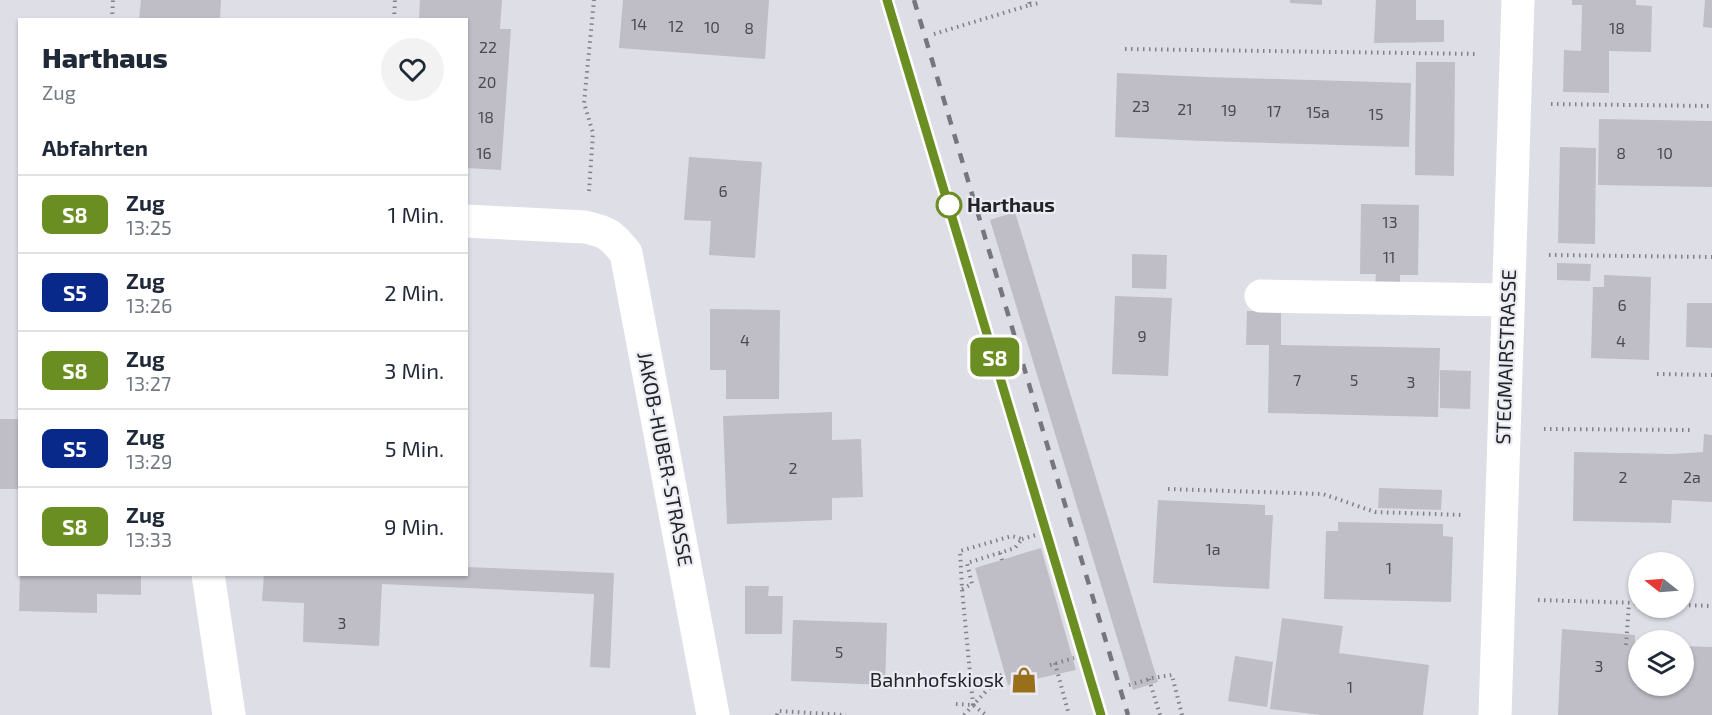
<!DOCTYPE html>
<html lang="de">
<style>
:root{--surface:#fff;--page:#f2f2f3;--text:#1f2937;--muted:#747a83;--line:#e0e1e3}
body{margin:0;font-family:"Exo 2",sans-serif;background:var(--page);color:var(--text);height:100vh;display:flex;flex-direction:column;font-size:22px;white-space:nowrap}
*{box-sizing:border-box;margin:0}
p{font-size:20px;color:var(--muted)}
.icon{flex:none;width:33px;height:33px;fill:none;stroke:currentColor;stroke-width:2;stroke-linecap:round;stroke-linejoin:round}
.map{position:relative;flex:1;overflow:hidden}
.drawer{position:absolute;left:18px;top:18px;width:450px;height:558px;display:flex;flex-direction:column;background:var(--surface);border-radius:0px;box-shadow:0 2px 4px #0004}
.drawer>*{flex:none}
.badge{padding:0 12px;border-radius:9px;font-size:21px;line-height:39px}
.needle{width:39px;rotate:287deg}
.fabs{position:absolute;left:1628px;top:552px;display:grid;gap:12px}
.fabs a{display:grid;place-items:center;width:66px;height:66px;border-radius:50%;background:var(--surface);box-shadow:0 2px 4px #0004;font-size:30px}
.map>.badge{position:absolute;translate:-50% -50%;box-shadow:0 0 0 3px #fff}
h2{padding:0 24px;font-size:22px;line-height:54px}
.round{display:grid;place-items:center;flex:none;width:63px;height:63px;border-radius:32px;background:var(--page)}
.headline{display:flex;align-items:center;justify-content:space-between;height:102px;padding:0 24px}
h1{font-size:28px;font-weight:800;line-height:45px}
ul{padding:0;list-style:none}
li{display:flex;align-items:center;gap:18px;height:78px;padding:0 24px;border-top:2px solid var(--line)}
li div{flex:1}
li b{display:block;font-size:22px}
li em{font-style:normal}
li .badge{min-width:66px;font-weight:700;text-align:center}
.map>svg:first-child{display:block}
.building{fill:#bfbec7}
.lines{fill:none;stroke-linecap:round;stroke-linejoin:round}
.path{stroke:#818187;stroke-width:4;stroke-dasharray:1.5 4.5;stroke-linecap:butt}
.minor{stroke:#fff;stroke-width:33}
.rail{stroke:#76767c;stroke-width:4.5;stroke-dasharray:10 10;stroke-linecap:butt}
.line-casing{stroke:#fff;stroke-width:14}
.line{stroke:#6b8e23;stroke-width:9}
.stop-dot{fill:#fff;stroke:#6b8e23;stroke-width:3}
.labels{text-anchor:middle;stroke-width:4.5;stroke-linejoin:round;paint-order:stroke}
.number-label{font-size:16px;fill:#4b4a50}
.stop-label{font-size:20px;font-weight:bold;fill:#242428;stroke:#ebebf4;text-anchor:start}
.street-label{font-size:20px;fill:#242428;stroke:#ebebf4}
.poi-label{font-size:20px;fill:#242428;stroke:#ebebf4;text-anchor:end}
</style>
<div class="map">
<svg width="1712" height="715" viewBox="0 0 1712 715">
<rect width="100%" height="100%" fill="#dedee7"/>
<path class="building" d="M141 0H221L220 20H139Z
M420 0H502L500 29H511L501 170 466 168V20H419Z
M623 0H769L765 59 619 48Z
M1290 0H1322V5L1290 3Z
M1376 0H1416V20H1444V42L1374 43Z
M1572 0H1636V5L1652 6 1651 52 1609 51V93L1563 92 1564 50 1581 51 1582 5H1572Z
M1705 0H1712V28L1703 27Z
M1416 62H1455L1454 176 1415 175Z
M1117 73 1206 77 1411 83 1409 147 1203 141 1115 137Z
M1599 119 1712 121V187L1598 185Z
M1560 147 1596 148 1595 244 1558 243Z
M689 157 762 162 755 258 709 255 711 221 684 220Z
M1361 204 1419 205 1418 275H1400V286L1375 285 1376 274H1360Z
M1015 212 1158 682 1133 690 990 220Z
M1132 254 1167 255 1166 289 1132 288Z
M1557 263 1591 264 1590 281 1557 280Z
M1604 275 1651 277 1649 360 1591 358 1593 287H1604Z
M1115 296 1172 298 1168 376 1112 374Z
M1687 303H1712V348L1686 347Z
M710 309 780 310 779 399H726V370H710Z
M1247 311H1281V345L1440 348 1438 417 1268 413 1269 345H1246Z
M1440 370 1471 371 1470 409 1440 408Z
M832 412V440L861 439 863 497 832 498V520L727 524 723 416Z
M0 419H20V489H0Z
M1704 434 1712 435V502L1672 500 1671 523 1573 521 1574 452 1672 454 1703 452Z
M1379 488 1442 490 1441 510 1378 508Z
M1158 500 1265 505V515H1273L1269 589 1153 583Z
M1338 522 1443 524V536L1453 537 1451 602 1324 599 1326 531H1338Z
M1041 548 1076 670 1008 685 975 568Z
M466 567 614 573 610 668 590 667 594 594 382 584 379 646 303 642 304 603 262 601 264 574H466Z
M20 574H141V595L97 594V613L19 611Z
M745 586H769L768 596H783L782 634H745Z
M1282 618 1343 626 1339 653 1429 665 1423 715H1321L1270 709Z
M793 620 887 623 885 685 791 681Z
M1562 629 1635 635V645H1638V686H1683V646L1712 647V715H1558Z
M1235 656 1273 662 1267 707 1228 701Z"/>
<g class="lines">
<path class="path" d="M1030 5 1039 3
M112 20 113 0
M394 20 395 0
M934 34 1030 5 1029 0
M1125 49 1478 54
M1551 104 1712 106
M589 191 593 133 584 103 594 0
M1549 255 1712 257
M1657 374 1712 375
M1544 429 1692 430
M1168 489 1323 494 1375 512 1464 515
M1022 539 1036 535
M1000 553 1002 560
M962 589 972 584 967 563 1015 548 1022 539 1012 536 960 551 962 589 973 705
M1538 600 1638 603
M1683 605 1712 606
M1626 645 1629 603
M1055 663 1069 715
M1050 665 1074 658
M1149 679 1160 715
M1129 685 1153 678 1172 675 1182 715
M956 704 973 705 986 715
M777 715 778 711 846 715
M964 715 1004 672"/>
<path class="minor" d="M466 221 585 227C608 232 611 235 626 253L713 715
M1261 296 1508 300
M208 574 229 715
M1495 715 1518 0"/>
<path class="rail" d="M887 0 1026 461 1101 715
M914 0 1128 715"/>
</g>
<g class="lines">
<g class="line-casing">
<path id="line" d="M887 0 1101 715"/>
</g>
<use href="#line" class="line"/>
</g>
<defs>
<g id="shop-bare" transform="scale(2.07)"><path d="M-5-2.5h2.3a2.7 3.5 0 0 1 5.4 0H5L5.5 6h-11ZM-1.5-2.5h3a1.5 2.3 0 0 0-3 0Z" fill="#996f1c" stroke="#ebebf4" stroke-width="2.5" paint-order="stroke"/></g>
</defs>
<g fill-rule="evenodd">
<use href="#shop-bare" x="1024" y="680"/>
</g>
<circle class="stop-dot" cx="949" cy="205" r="12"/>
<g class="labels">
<g class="number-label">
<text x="639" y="30">14</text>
<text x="676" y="32">12</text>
<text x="712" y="33">10</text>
<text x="749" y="34">8</text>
<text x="1617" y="34">18</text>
<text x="488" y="53">22</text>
<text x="487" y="88">20</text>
<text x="1141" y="112">23</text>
<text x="1185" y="115">21</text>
<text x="1229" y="116">19</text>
<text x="1274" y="117">17</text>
<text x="1318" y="118">15a</text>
<text x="1376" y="120">15</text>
<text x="486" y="123">18</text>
<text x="484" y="159">16</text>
<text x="1621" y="159">8</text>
<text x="1665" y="159">10</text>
<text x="723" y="197">6</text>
<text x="1390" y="228">13</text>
<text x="1389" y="263">11</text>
<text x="1622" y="311">6</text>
<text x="1142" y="342">9</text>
<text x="745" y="346">4</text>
<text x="1621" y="347">4</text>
<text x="1297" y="386">7</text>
<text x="1354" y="386">5</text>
<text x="1411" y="388">3</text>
<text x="793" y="474">2</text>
<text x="1623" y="483">2</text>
<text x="1692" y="483">2a</text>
<text x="1213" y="555">1a</text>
<text x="1389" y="574">1</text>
<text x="342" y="629">3</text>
<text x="839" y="658">5</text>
<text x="1599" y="672">3</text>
<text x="1350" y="693">1</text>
</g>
<g class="stop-label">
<text x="967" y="212">Harthaus</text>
</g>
<g class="street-label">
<text transform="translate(1506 357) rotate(-88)" y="7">STEGMAIRSTRASSE</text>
<text transform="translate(665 459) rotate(79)" y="7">JAKOB-HUBER-STRASSE</text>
</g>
<g class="poi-label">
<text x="1004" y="687">Bahnhofskiosk</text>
</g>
</g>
</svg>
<div class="fabs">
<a><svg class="needle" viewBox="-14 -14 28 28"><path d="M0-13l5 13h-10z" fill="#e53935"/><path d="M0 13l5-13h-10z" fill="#747a83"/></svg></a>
<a><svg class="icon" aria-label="layers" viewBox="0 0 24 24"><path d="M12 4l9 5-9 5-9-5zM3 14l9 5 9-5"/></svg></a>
</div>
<b class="badge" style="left:995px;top:357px;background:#6b8e23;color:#fff">S8</b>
<section class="drawer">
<div class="headline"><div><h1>Harthaus</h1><p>Zug</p></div><a class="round"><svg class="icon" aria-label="heart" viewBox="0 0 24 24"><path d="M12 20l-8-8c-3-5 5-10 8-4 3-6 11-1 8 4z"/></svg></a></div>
<h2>Abfahrten</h2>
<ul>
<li><span class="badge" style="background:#6b8e23;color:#fff">S8</span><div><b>Zug</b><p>13:25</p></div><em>1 Min.</em></li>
<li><span class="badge" style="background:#08298a;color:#fff">S5</span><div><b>Zug</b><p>13:26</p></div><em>2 Min.</em></li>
<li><span class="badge" style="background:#6b8e23;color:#fff">S8</span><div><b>Zug</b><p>13:27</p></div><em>3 Min.</em></li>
<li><span class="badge" style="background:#08298a;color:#fff">S5</span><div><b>Zug</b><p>13:29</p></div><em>5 Min.</em></li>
<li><span class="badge" style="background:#6b8e23;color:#fff">S8</span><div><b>Zug</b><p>13:33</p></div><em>9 Min.</em></li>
</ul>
</section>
</div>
